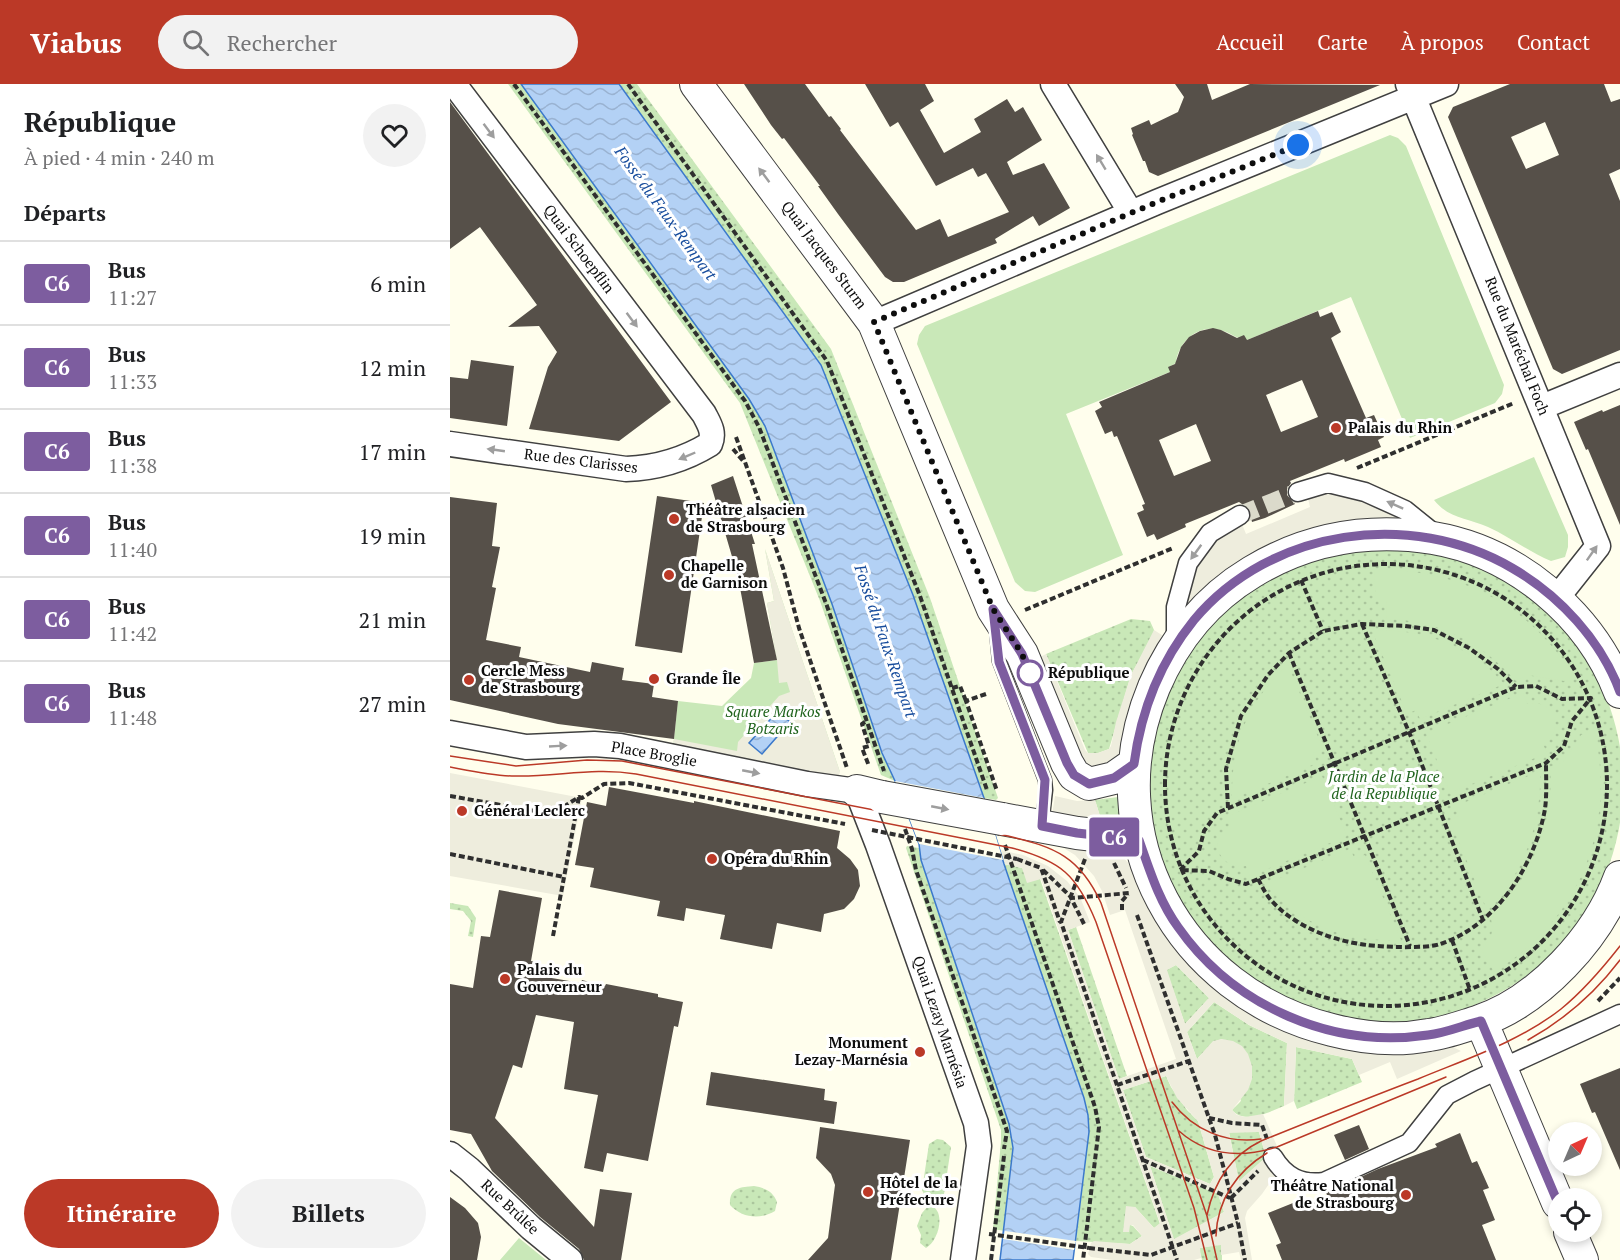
<!DOCTYPE html>
<html lang="fr">
<meta charset="utf-8">
<style>
:root{--surface:#fff;--page:#f2f2f2;--text:#202124;--muted:#757577;--line:#e0e0e0;--accent:#bb3927}
body{margin:0;font-family:"PT Serif",serif;background:var(--page);color:var(--text);height:100vh;display:flex;flex-direction:column;font-size:22px;white-space:nowrap}
*{box-sizing:border-box;margin:0}
p{font-size:20px;color:var(--muted)}
.icon{flex:none;width:33px;height:33px;fill:none;stroke:currentColor;stroke-width:2;stroke-linecap:round;stroke-linejoin:round}
.map{position:relative;flex:1;overflow:hidden}
.side{display:flex;flex-direction:column;background:var(--surface);width:450px}
.side>*{flex:none}
.badge{padding:0 12px;border-radius:4px;font-size:21px;line-height:39px}
.needle{width:39px;rotate:44deg}
.buttons{position:absolute;left:1098px;top:1038px;display:grid;gap:12px}
.buttons a{display:grid;place-items:center;width:54px;height:54px;border-radius:50%;background:var(--surface);box-shadow:0 3px 9px #0003;font-size:30px}
.you{position:absolute;width:30px;height:30px;margin:-15px;border:4px solid #fff;border-radius:50%;background:#1a73e8;box-shadow:0 0 0 9px #1a73e833}
.map>.badge{position:absolute;translate:-50% -50%;box-shadow:0 0 0 3px #fff}
h2{padding:0 24px;font-size:22px;line-height:54px}
.round{display:grid;place-items:center;flex:none;width:63px;height:63px;border-radius:32px;background:var(--page)}
.headline{display:flex;align-items:center;justify-content:space-between;height:102px;padding:0 24px}
h1{font-size:28px;font-weight:600;line-height:45px}
.cta{display:flex;gap:12px;margin-top:auto;padding:12px 24px}
.cta a{flex:1;height:69px;border-radius:36px;background:var(--accent);color:#fff;font-size:24px;font-weight:600;line-height:69px;text-align:center}
.cta a+a{background:var(--page);color:var(--text)}
ul{padding:0;list-style:none}
li{display:flex;align-items:center;gap:18px;height:84px;padding:0 24px;border-top:2px solid var(--line)}
li div{flex:1}
li b{display:block;font-size:22px}
li em{font-style:normal}
li .badge{min-width:66px;font-weight:700;text-align:center}
header{display:flex;align-items:center;gap:36px;box-sizing:border-box;height:84px;padding:0 30px;background:var(--accent);color:#fff}
header strong{font-size:28px}
nav{display:flex;gap:33px;margin-inline-start:auto;font-size:21px}
.search{width:420px;height:54px;background:var(--page);display:flex;align-items:center;gap:15px;box-sizing:border-box;padding:0 21px;border-radius:33px;color:var(--muted);font-size:22px}
main{display:flex;flex:1;min-height:0}
.map>svg:first-child{display:block}
.grass{fill:url(#grass-dots)}
.park{fill:#c9e8b8}
.plaza{fill:#eeeddd;fill-rule:evenodd}
.water{fill:url(#water-waves);stroke:#3b79cb;stroke-width:1.5}
.pier{fill:#fffeed}
.building{fill:#565049;fill-rule:evenodd}
.lines{fill:none;stroke-linecap:round;stroke-linejoin:round}
.pedestrian-tunnel{stroke:#dbdacb;stroke-width:18;stroke-dasharray:18 9;stroke-linecap:butt}
.service-casing{stroke:#404040;stroke-width:15}
.pedestrian-casing{stroke:#404040;stroke-width:21}
.minor-casing{stroke:#404040;stroke-width:27}
.tertiary-casing{stroke:#404040;stroke-width:34}
.path{stroke:#2f2f2f;stroke-width:4;stroke-dasharray:6 3;stroke-linecap:butt}
.service{stroke:#fff;stroke-width:12}
.pedestrian{stroke:#fff;stroke-width:18}
.minor{stroke:#fff;stroke-width:24}
.tertiary{stroke:#fff;stroke-width:32}
.tram{stroke:#bb3927;stroke-width:1.5}
.tertiary-bridge-casing{stroke:#404040;stroke-width:34;stroke-linecap:butt}
.path-bridge{stroke:#2f2f2f;stroke-width:4;stroke-dasharray:6 3;stroke-linecap:butt}
.tertiary-bridge{stroke:#fff;stroke-width:32}
.oneway{fill:#9e9e9e}
.line-casing{stroke:#fff;stroke-width:14}
.line{stroke:#7d5d9f;stroke-width:9}
.walk{stroke:#0d0d0d;stroke-width:6;stroke-dasharray:0 10.8}
.poi-dot{fill:#bb3927;stroke:#fff;stroke-width:2}
.stop-dot{fill:#fff;stroke:#7d5d9f;stroke-width:3}
.labels{text-anchor:middle;stroke-width:6;stroke-linejoin:round;paint-order:stroke}
.street-label{font-size:15px;fill:#0d0d0d;stroke:#fff}
.poi-label{font-size:15px;font-weight:bold;fill:#0d0d0d;stroke:#fff;text-anchor:start}
.stop-label{font-size:15px;font-weight:bold;fill:#0d0d0d;stroke:#fff;text-anchor:start}
.park-label{font-size:15px;font-style:italic;fill:#21641e;stroke:#fff}
.water-label{font-size:16px;font-style:italic;fill:#184d9d;stroke:#fff}
</style>
<header>
<strong>Viabus</strong>
<div class="search"><svg class="icon" aria-label="search" viewBox="0 0 24 24"><circle cx="10" cy="10" r="6"/><path d="M15 15l6 6"/></svg>Rechercher</div>
<nav><a>Accueil</a><a>Carte</a><a>À propos</a><a>Contact</a></nav>
</header>
<main>
<section class="side">
<div class="headline"><div><h1>République</h1><p>À pied · 4 min · 240 m</p></div><a class="round"><svg class="icon" aria-label="heart" viewBox="0 0 24 24"><path d="M12 20l-8-8c-3-5 5-10 8-4 3-6 11-1 8 4z"/></svg></a></div>
<h2>Départs</h2>
<ul>
<li><span class="badge" style="background:#7d5d9f;color:#fff">C6</span><div><b>Bus</b><p>11:27</p></div><em>6 min</em></li>
<li><span class="badge" style="background:#7d5d9f;color:#fff">C6</span><div><b>Bus</b><p>11:33</p></div><em>12 min</em></li>
<li><span class="badge" style="background:#7d5d9f;color:#fff">C6</span><div><b>Bus</b><p>11:38</p></div><em>17 min</em></li>
<li><span class="badge" style="background:#7d5d9f;color:#fff">C6</span><div><b>Bus</b><p>11:40</p></div><em>19 min</em></li>
<li><span class="badge" style="background:#7d5d9f;color:#fff">C6</span><div><b>Bus</b><p>11:42</p></div><em>21 min</em></li>
<li><span class="badge" style="background:#7d5d9f;color:#fff">C6</span><div><b>Bus</b><p>11:48</p></div><em>27 min</em></li>
</ul>
<div class="cta"><a>Itinéraire</a><a>Billets</a></div>
</section>
<div class="map">
<svg width="1170" height="1176" viewBox="0 0 1170 1176">
<defs>
<pattern id="grass-dots" width="8" height="8" patternUnits="userSpaceOnUse" patternTransform="scale(1.5)"><rect width="8" height="8" fill="#c9e8b8"/><path d="M2 2h.1M6 6h.1" fill="none" stroke="#abc69d" stroke-width="1.8" stroke-linecap="round"/></pattern>
<pattern id="water-waves" width="16" height="10" patternUnits="userSpaceOnUse" patternTransform="scale(1.5)"><rect width="16" height="10" fill="#b3d1f5"/><path d="M0 5q4-4 8 0t8 0" fill="none" stroke="#99b2d1"/></pattern>
</defs>
<rect width="100%" height="100%" fill="#fffeed"/>
<path class="grass" d="M58 0H71L299 315 315 342 382 520 432 669 445 697 431 691 370 517 290 319Z
M169 0H187L381 265 480 514 548 714 546 716 534 714 371 281Z
M699 701a237 237 0 1 1 474 0a237 237 0 1 1-474 0Z
M681 535 700 537 704 546 703 552 681 591 659 665 648 669H638L596 570Z
M668 713 670 714 673 735 671 738 653 742 645 716Z
M457 762 469 764 471 776 559 1040 563 1064 555 1147 543 1145 551 1057V1046L456 764Z
M554 780 572 784 590 795 710 1140 704 1144 685 1123 680 1141 683 1142 692 1152 680 1160 626 1157 639 1048 638 1031Z
M0 819 18 822 26 834 23 853 18 852 21 837 13 827 0 825Z
M626 843 677 992 669 995 618 846Z
M726 881 759 914 735 940 716 886Z
M764 918 799 941 837 959 834 1022C819 1028 795 1041 782 1026L791 1017 772 955 763 958 747 975 737 948Z
M846 963 902 975 912 998 847 1025 844 1017Z
M716 992 721 1003 737 1026 748 1037 764 1093 760 1100 696 1073 673 1006Z
M779 1048H809L816 1073 789 1098Z
M487 1055 493 1056 501 1063 494 1110 490 1114 484 1110 475 1112 472 1106 479 1060Z
M700 1082 768 1110 774 1128 724 1156Z
M304 1102C315 1104 323 1107 327 1118L325 1127C310 1136 292 1134 280 1121 279 1104 290 1103 304 1102Z
M479 1121C497 1125 489 1157 476 1164L470 1159 471 1151 467 1142 472 1129Z
M772 1160V1176H752L749 1164Z"/>
<path class="park" d="M940 51 948 54 956 62 1054 301 1052 310 1045 319 960 354 901 213 797 256C786 255 780 248 770 246 748 240 728 258 726 279L719 283 720 288 616 330 673 471 585 508 575 507 565 498 467 260 469 251 475 242Z
M1084 373 1118 451V463L1115 473 1101 477C1079 468 1060 453 1038 443 1018 434 999 435 984 416Z
M315 465 390 688 223 664 228 617 272 622 301 594 304 579 327 576 317 519 324 517Z
M924 485C1009 486 1078 518 1123 592L1114 597 1078 591 1066 597C1030 557 990 537 937 535L936 517H926Z
M922 546C973 545 1020 561 1054 600L970 635 966 626 957 630Z
M838 581 873 665 863 669 867 679 782 715C781 660 797 618 838 581Z
M1073 609 1077 620C1104 614 1116 645 1093 660L1097 669 1000 709 976 649Z
M1144 645C1167 742 1130 836 1044 888L1031 865C1041 856 1044 849 1041 835 1080 793 1105 742 1100 683L1113 678 1131 651Z
M1090 687C1092 738 1074 791 1037 826L1000 736 1009 732 1006 722Z
M872 692 897 752 800 792 796 782C770 786 756 756 780 742L776 733Z
M900 765 905 775 915 771 951 856C895 858 853 842 816 800Z
M69 1154 96 1176H50Z"/>
<path class="plaza" d="M857 410H892L925 421 955 437 843 450 823 457 733 530 737 509 747 484 769 452 787 441 792 440 796 450 860 423Z
M315 465 390 688 389 692H373L223 664 224 655 287 667 288 658 329 612 340 608 337 598 329 599 327 576 317 519 324 517Z
M704 546 715 553 675 666 666 677 643 682 623 671 584 576 596 570 635 666 638 669H648L659 665 661 662 666 638 681 591Z
M0 689 132 714 113 812 0 792Z
M605 712 627 717 645 716 653 742 601 737Z
M602 757 667 767 683 784 786 919 807 932 825 941 1001 962 1011 967 947 995 940 978 909 991 902 975 846 963 844 1017 834 1022 837 959 799 941 764 918 737 948 747 975 763 957 772 955 783 957 792 962 798 970 802 982V995L798 1006 782 1026 787 1031 795 1033 813 1030 834 1078 812 1110 797 1127 795 1134 802 1176H791L789 1168 771 1171V1161L750 1164 751 1174 744 1176H663L641 1173 638 1170 641 1159 644 1157 680 1160 692 1152 683 1141H680L679 1148H673L676 1122 685 1123 704 1144 710 1139 591 795 577 799 572 784 554 780 550 766 573 771 598 782 617 797 630 813 640 838 618 846 669 995 726 975 675 826 660 831 652 807 644 792 625 771ZM726 881 759 914 735 940 717 886ZM716 992 727 1014 748 1037 764 1093 760 1100 696 1073 673 1006ZM809 1048 816 1073 789 1097 779 1049ZM700 1082 768 1110 774 1128 724 1155Z"/>
<path class="water" d="M71 0H169L371 281 463 511 534 714 554 780 634 1014 638 1031 639 1048 623 1176H550L563 1064 559 1040 471 776 469 760 445 697 432 669 382 520 315 342 299 315Z
M328 627 340 638 312 670 299 659Z"/>
<path class="pier" d="M445 697 534 714 553 776 469 760Z
M555 1147 626 1157 624 1166 553 1155Z"/>
<path class="building" d="M294 0H355L379 33 381 32 391 45 390 46 466 146 490 135 498 153 559 128 536 89 528 93 523 84 486 102 448 38 440 43 415 0H475L484 17 470 26 494 69 531 48 524 35 557 15 565 28 573 23 592 56 557 78 563 91 594 79 620 124 589 142 583 132 545 155 547 159 454 198H443L435 193 388 130 368 102H370L334 54 332 55 321 41Z
M725 0H757L762 16 800 0 930 1 708 92 699 88 695 77H693L682 51 683 50 681 44 699 36 701 41 728 28 734 13Z
M1060 0H1154L1161 18 1170 15V85L1159 90 1170 117V266L1112 290 1103 285 998 33 1003 23ZM1095 38 1109 71 1076 85 1061 53Z
M0 18 221 318 169 357 79 345 98 283 107 268 89 242 58 243 87 221 30 143 0 165Z
M868 227 870 233 882 228 891 248 881 254 916 334 924 331 934 353 928 356 931 363 895 378 894 375 840 397 841 399 837 405V411L845 420 815 434 802 438 799 425 789 418 735 440 736 443 707 456 704 450 697 453 687 429 694 426 692 421 695 420 667 352 664 353 662 347 655 350 645 327 652 323 649 318 720 288 718 283 725 280 731 263 739 253 750 247 763 244 771 246 787 254 794 251 797 256ZM852 296 868 333 831 348 816 311ZM746 340 761 377 724 392 709 356Z
M21 276 64 282 57 342 0 334V293L18 295Z
M1170 321V441L1138 365 1136 366 1124 338 1152 326 1153 328Z
M283 392 305 460H302L327 576 304 579 288 493 261 401Z
M207 412 254 419 232 569 185 562Z
M0 413 47 419 42 462 50 463 42 503 46 504 36 556 71 563 69 573 140 588 142 578 174 584 172 596 204 600 202 613 228 617 224 655 108 640 0 616Z
M159 703 244 719V717L390 747 387 764 400 775 408 786 410 802 404 815 394 825 374 830 371 848 327 839 322 865 270 855 275 831 236 824 234 837 207 832 210 817 140 803 144 784 125 781 137 718 156 722Z
M49 806 92 814 81 877 87 878 84 891 131 899 132 896 155 902 156 900 208 910V913L233 918 228 943 224 942 198 1077 157 1069 153 1088 134 1084 148 1011 114 1005 124 938 86 931 72 984 63 981 45 1034 144 1143 150 1105 182 1109 171 1176H134L129 1165 90 1133 42 1087 21 1050 0 1046V900L23 904 31 852 40 853Z
M1170 984V1086L1145 1028 1142 1029 1130 1000Z
M261 988 375 1005 374 1016 387 1018 384 1040 256 1021Z
M909 1041 919 1065 895 1076 884 1051Z
M370 1043 460 1056 441 1176H358L378 1154 385 1101 381 1090 366 1074Z
M1010 1049 1022 1079 1027 1077 1039 1104 1033 1106 1045 1136 1032 1141 1046 1176H832L826 1161 831 1159 818 1129 843 1119 846 1126 878 1113 876 1109 928 1085 987 1063 985 1060Z
M0 1113 15 1124 28 1139 31 1153 27 1176H0Z"/>
<g class="lines">
<path class="pedestrian-tunnel" d="M790 431 848 408"/>
<g class="service-casing">
<path id="service" d="M546 545 549 577 595 696 596 706 592 741"/>
</g>
<g class="pedestrian-casing">
<path id="pedestrian" d="M848 408 878 399 915 408 955 426 986 451
M726 560V523L738 479 760 449 790 431
M823 1073C835 1093 851 1101 874 1098L959 1059 997 1011 1024 997 1170 930"/>
</g>
<g class="minor-casing">
<path id="minor" d="M603 0 681 129
M958 0 1148 462 1106 515
M424 239 707 118 996 0
M1092 323 1170 291
M0 360 176 385C207 384 234 376 260 360 265 348 259 340 254 330L4 0
M0 649 76 663 144 660 170 662 357 700 407 707 428 761 526 1039 529 1062 513 1176
M0 1070 19 1085 81 1144 120 1176"/>
</g>
<g class="tertiary-casing">
<path id="tertiary" d="M246 0 424 239 543 525 572 570 617 679 624 691 639 700 664 694 684 680
M1170 608C1140 530 1066 468 983 454 919 444 858 454 802 488 757 515 724 556 704 603 642 751 729 909 882 946 913 954 948 957 979 951 995 949 1011 943 1027 938 1089 918 1148 853 1170 793
M407 707 432 713
M552 735 627 749 689 756
M1031 937 1108 1119
M1120 1148 1132 1176"/>
</g>
<path class="path" d="M64 0 295 317 309 343 377 522 434 687
M178 0 377 277 470 512 537 706
M286 353 333 484 349 544 397 684
M283 365 294 378
M907 384 1064 319
M715 701a221 221 0 1 1 442 0a221 221 0 1 1-442 0Z
M851 496 873 547
M575 526 723 464
M912 540 959 648 1033 836
M839 569 960 862
M1086 602 1112 615 1141 614 1122 637 1114 662 1096 679 796 800 778 795 759 787 730 786 749 767 754 747 767 729 1066 603Z
M502 604 510 602 516 617
M536 610 516 617 547 707
M415 638 412 640 419 662 412 664 419 682
M0 712 102 730 129 713 132 714 154 700 179 699 395 740
M778 724 776 685 791 632 818 591 839 569 873 547 912 540 955 542 984 546 1019 564 1048 585 1066 603
M455 745 462 765 466 786 557 1047 554 1065
M555 761 645 1023 649 1043 633 1176
M0 770 114 793
M567 775 591 784 610 838
M635 775 611 838 727 1176
M664 779 676 804
M593 786 621 813
M808 795C812 802 815 809 820 815 843 842 883 857 917 861 932 863 977 865 990 860 1046 842 1085 781 1095 725 1097 710 1096 694 1096 679
M672 826V817L678 810
M687 831 765 1051 788 1139 795 1176
M634 840 621 814 680 809
M103 852 129 713
M1002 856 1020 906
M1148 917 1170 894
M667 1001 739 977
M759 1034 782 1039 812 1041 817 1055
M693 1076 780 1114
M781 1114 808 1087
M639 1164 701 1171 788 1139
M541 1176 554 1072"/>
<use href="#service" class="service"/>
<use href="#pedestrian" class="pedestrian"/>
<use href="#minor" class="minor"/>
<use href="#tertiary" class="tertiary"/>
<path class="tram" d="M0 672 66 682 137 676 172 677 558 752C605 763 630 773 651 819L757 1132 767 1176
M0 683C21 687 43 692 65 692 107 693 143 683 186 690L562 764C611 777 627 791 646 838L744 1124 757 1176
M1078 956C1114 936 1145 909 1170 876
M722 1018C743 1046 776 1060 811 1055
M729 1047C757 1072 792 1074 827 1063L996 993
M757 1131C764 1098 780 1072 811 1057 863 1036 915 1015 968 995 1016 975 1069 958 1111 925 1133 907 1152 885 1170 862
M766 1152C767 1116 787 1087 817 1069"/>
<g class="tertiary-bridge-casing">
<path id="tertiary-bridge" d="M432 713 552 735"/>
</g>
<path class="path-bridge" d="M422 746 567 775
M539 1150 639 1164"/>
<use href="#tertiary-bridge" class="tertiary-bridge"/>
</g>
<defs><path id="oneway-solid" d="M-6-.8H1V-3.2L6.5 0L1 3.2V.8H-6Z" transform="scale(1.5)"/></defs>
<g class="oneway">
<use href="#oneway-solid" transform="translate(39 47) rotate(53)"/>
<use href="#oneway-solid" transform="translate(651 78) rotate(-121)"/>
<use href="#oneway-solid" transform="translate(314 91) rotate(-127)"/>
<use href="#oneway-solid" transform="translate(182 236) rotate(53)"/>
<use href="#oneway-solid" transform="translate(46 366) rotate(-172)"/>
<use href="#oneway-solid" transform="translate(237 372) rotate(157)"/>
<use href="#oneway-solid" transform="translate(945 421) rotate(-156)"/>
<use href="#oneway-solid" transform="translate(746 468) rotate(126)"/>
<use href="#oneway-solid" transform="translate(1142 469) rotate(-55)"/>
<use href="#oneway-solid" transform="translate(108 662) rotate(-3)"/>
<use href="#oneway-solid" transform="translate(301 688) rotate(11)"/>
<use href="#oneway-solid" transform="translate(490 724) rotate(11)"/>
</g>
<g class="lines">
<g class="line-casing">
<path id="line" d="M1108 1119 1031 937C1014 941 996 949 978 951 883 965 784 923 728 843 709 817 700 787 689 756L627 749 592 742 595 696 549 578 543 525 572 570 617 679 624 691 639 700 664 694 684 680C691 627 710 578 744 536 821 444 961 425 1062 484 1109 511 1151 556 1170 608"/>
</g>
<use href="#line" class="line"/>
<path class="walk" d="M580 589V591L572 570 543 525 424 238 707 118 848 61"/>
</g>
<g class="poi-dot">
<circle cx="886" cy="344" r="6"/>
<circle cx="224" cy="435" r="6"/>
<circle cx="219" cy="491" r="6"/>
<circle cx="204" cy="595" r="6"/>
<circle cx="19" cy="596" r="6"/>
<circle cx="12" cy="727" r="6"/>
<circle cx="262" cy="775" r="6"/>
<circle cx="55" cy="895" r="6"/>
<circle cx="470" cy="968" r="6"/>
<circle cx="418" cy="1108" r="6"/>
<circle cx="956" cy="1111" r="6"/>
</g>
<circle class="stop-dot" cx="580" cy="589" r="12"/>
<g class="labels">
<g class="street-label">
<text transform="translate(129 165) rotate(53)" y="5">Quai Schoepflin</text>
<text transform="translate(374 171) rotate(53)" y="5">Quai Jacques Sturm</text>
<text transform="translate(1067 262) rotate(68)" y="5">Rue du Maréchal Foch</text>
<text transform="translate(131 377) rotate(7)" y="5">Rue des Clarisses</text>
<text transform="translate(204 670) rotate(10)" y="5">Place Broglie</text>
<text transform="translate(490 938) rotate(71)" y="5">Quai Lezay Marnésia</text>
<text transform="translate(60 1123) rotate(43)" y="5">Rue Brûlée</text>
</g>
<g class="poi-label">
<text x="898" y="349">Palais du Rhin</text>
<text x="236" y="431">Théâtre alsacien<tspan x="236" dy="17">de Strasbourg</tspan></text>
<text x="231" y="487">Chapelle<tspan x="231" dy="17">de Garnison</tspan></text>
<text x="31" y="592">Cercle Mess<tspan x="31" dy="17">de Strasbourg</tspan></text>
<text x="216" y="600">Grande Île</text>
<text x="24" y="732">Général Leclerc</text>
<text x="274" y="780">Opéra du Rhin</text>
<text x="67" y="891">Palais du<tspan x="67" dy="17">Gouverneur</tspan></text>
<text x="458" y="964" text-anchor="end">Monument<tspan x="458" dy="17">Lezay-Marnésia</tspan></text>
<text x="430" y="1104">Hôtel de la<tspan x="430" dy="17">Préfecture</tspan></text>
<text x="944" y="1107" text-anchor="end">Théâtre National<tspan x="944" dy="17">de Strasbourg</tspan></text>
</g>
<g class="stop-label">
<text x="598" y="594">République</text>
</g>
<g class="park-label">
<text x="323" y="633">Square Markos<tspan x="323" dy="17">Botzaris</tspan></text>
<text x="934" y="698">Jardin de la Place<tspan x="934" dy="17">de la Republique</tspan></text>
</g>
<g class="water-label">
<text transform="translate(216 129) rotate(54)" y="6">Fossé du Faux-Rempart</text>
<text transform="translate(436 557) rotate(71)" y="6">Fossé du Faux-Rempart</text>
</g>
</g>
</svg>
<div class="buttons">
<a><svg class="needle" viewBox="-14 -14 28 28"><path d="M0-13l5 13h-10z" fill="#e53935"/><path d="M0 13l5-13h-10z" fill="#757577"/></svg></a>
<a><svg class="icon" aria-label="locate" viewBox="0 0 24 24"><circle cx="12" cy="12" r="6"/><path d="M12 2v4M12 18v4M2 12h4M18 12h4"/></svg></a>
</div>
<div class="you" style="left:848px;top:61px"></div>
<b class="badge" style="left:664px;top:753px;background:#7d5d9f;color:#fff">C6</b>
</div>
</main>
